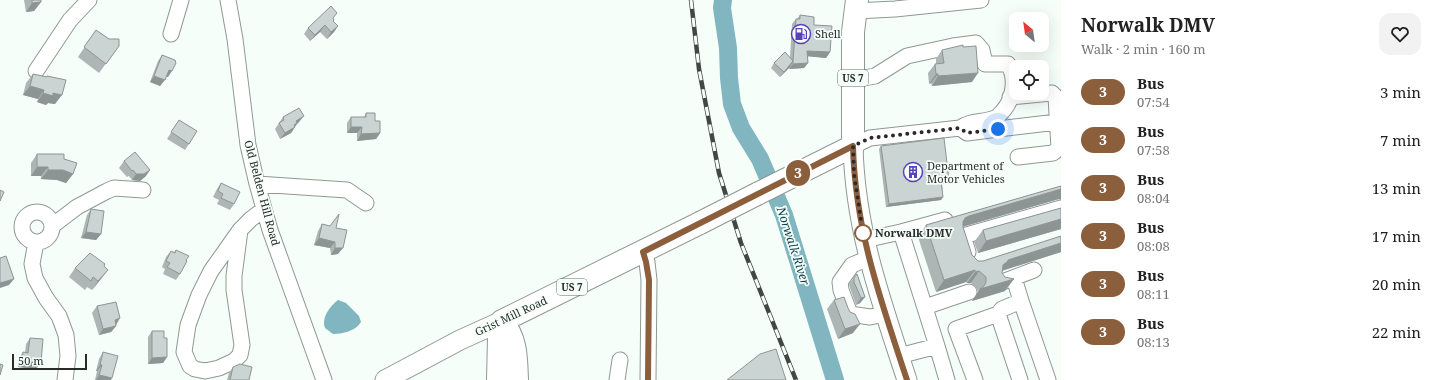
<!DOCTYPE html>
<meta charset="utf-8">
<style>
:root{--surface:#fff;--page:#f2f2f2;--text:#222;--muted:#767676}
body{margin:0;font-family:"Noto Serif",serif;background:var(--page);color:var(--text);height:100vh;display:flex;flex-direction:column;font-size:15px;white-space:nowrap}
*{box-sizing:border-box;margin:0}
p{font-size:13px;color:var(--muted)}
.icon{flex:none;width:22px;height:22px;fill:none;stroke:currentColor;stroke-width:2;stroke-linecap:round;stroke-linejoin:round}
.map{position:relative;flex:1;overflow:hidden}
.panel{display:flex;flex-direction:column;background:var(--surface);width:380px}
.panel>*{flex:none}
.badge{padding:0 8px;border-radius:13px;font-size:14px;line-height:26px}
.needle{width:26px;rotate:331deg}
.controls{position:absolute;left:1009px;top:12px;display:grid;gap:8px}
.controls a{display:grid;place-items:center;width:40px;height:40px;border-radius:8px;background:var(--surface);box-shadow:0 4px 16px #0002;font-size:20px}
.scale{position:absolute;left:12px;bottom:10px;width:75px;box-sizing:border-box;padding-left:4px;border:2px solid #282b29;border-top:0;font-size:11px;line-height:14px;white-space:nowrap;color:#282b29;-webkit-text-stroke:3px #f5fef9;paint-order:stroke}
.you{position:absolute;width:20px;height:20px;margin:-10px;border:3px solid #fff;border-radius:50%;background:#1a73e8;box-shadow:0 0 0 6px #1a73e833}
.map>.badge{position:absolute;translate:-50% -50%;box-shadow:0 0 0 2px #fff}
.round{display:grid;place-items:center;flex:none;width:42px;height:42px;border-radius:12px;background:var(--page)}
.head{display:flex;align-items:center;justify-content:space-between;height:68px;padding:0 20px}
h1{font-size:19px;font-weight:700;line-height:30px}
ul{padding:0;list-style:none}
li{display:flex;align-items:center;gap:12px;height:48px;padding:0 20px}
li div{flex:1}
li b{display:block;font-size:15px}
li em{font-style:normal}
li .badge{min-width:44px;font-weight:700;text-align:center}
main{display:flex;flex:1;min-height:0}
.map>svg:first-child{display:block}
.water{fill:#81b6c1}
.lines{fill:none;stroke-linecap:round;stroke-linejoin:round}
.river{stroke:#81b6c1;stroke-width:18}
.minor-casing{stroke:#909893;stroke-width:17}
.major-casing{stroke:#909893;stroke-width:21}
.highway-casing{stroke:#909893;stroke-width:24}
.minor{stroke:#fff;stroke-width:15}
.major{stroke:#fff;stroke-width:19}
.highway{stroke:#fff;stroke-width:22}
.rail-casing{stroke:#424644;stroke-width:4.5}
.rail{stroke:#f5fef9;stroke-width:3;stroke-dasharray:9;stroke-linecap:butt}
.highway-bridge-casing{stroke:#909893;stroke-width:24;stroke-linecap:butt}
.highway-bridge{stroke:#fff;stroke-width:22}
.wall{fill:#aeb6b5}
.shaded-wall{fill:#8d9494}
.building{fill:#cad4d3;stroke:#8d9494}
.line-casing{stroke:#fff;stroke-width:9}
.line{stroke:#8b5e3c;stroke-width:6}
.walk{stroke:#282b29;stroke-width:4;stroke-dasharray:0 7.2}
.stop-dot{fill:#fff;stroke:#8b5e3c;stroke-width:2}
.labels{text-anchor:middle;stroke-width:3.5;stroke-linejoin:round;paint-order:stroke}
.shield{fill:#f5fef9;stroke:#666a67;stroke-width:1}
.shield-label{font-size:10px;font-weight:bold;fill:#282b29}
.poi-label{font-size:11px;fill:#282b29;stroke:#f5fef9;text-anchor:start}
.street-label{font-size:11px;fill:#282b29;stroke:#f5fef9}
.stop-label{font-size:11px;font-weight:bold;fill:#282b29;stroke:#f5fef9;text-anchor:start}
.water-label{font-size:12px;font-style:italic;fill:#0d3f48;stroke:#f5fef9}
</style>
<main>
<div class="map">
<svg width="1061" height="380" viewBox="0 0 1061 380">
<rect width="100%" height="100%" fill="#f5fef9"/>
<path class="water" d="M338 300 346 303 359 316 361 322C356 331 342 334 333 334L325 328C321 318 330 306 338 300Z"/>
<g class="lines">
<path class="river" d="M723 0 722 8 728 48 729 78 732 104 741 128 760 159 784 215 835 380"/>
<g class="minor-casing">
<path id="minor" d="M228 0 235 39 248 145 257 184 270 230 324 380
M855 11 895 9 981 0
M171 34 181 0
M36 71 70 20 89 0
M853 80 875 76 907 56 953 46 976 43 982 50 985 64H1008C1017 78 1014 99 1002 112 1000 114 998 117 995 118 983 123 971 120 960 128L967 133 998 129
M1010 97 1052 93 1056 97 1059 148 1053 153 1018 157
M996 119 998 129 1057 122
M853 146 870 138 960 128
M257 184 347 190 366 203
M22 227a15 15 0 1 1 30 0a15 15 0 1 1-30 0Z
M52 226 77 207 107 191 114 188 143 190
M240 230 234 276V290L242 345 240 355 234 361 219 368 205 371 195 369 190 366 184 352 188 325 199 295 211 271 240 230 251 219 264 209
M901 232 945 220
M864 240 901 232 937 346 899 356
M36 242 32 264 35 278 46 298 59 316 66 335 68 356 65 380
M643 252 647 262 649 280 648 380
M968 252 963 236 1061 208
M869 258 852 265 840 282 841 290 850 314 870 317 885 314
M1005 281 1034 270
M1021 301 1048 380
M925 307 969 292
M998 314 1002 309 1021 301 1014 278
M937 346 947 380
M617 380 620 360
M975 380 956 329 998 314 1020 380"/>
</g>
<g class="major-casing">
<path id="major" d="M853 146C855 230 881 301 907 380
M385 380 460 340 502 321"/>
</g>
<g class="highway-casing">
<path id="highway" d="M757 194 853 146V32L857 0
M502 321 700 223
M502 321C517 340 516 357 517 380
M498 380 499 337 502 321"/>
</g>
<use href="#minor" class="minor"/>
<use href="#major" class="major"/>
<use href="#highway" class="highway"/>
<g class="rail-casing">
<path id="rail" d="M691 0 699 69 719 173 741 243 796 380"/>
</g>
<use href="#rail" class="rail"/>
<g class="highway-bridge-casing">
<path id="highway-bridge" d="M700 223 757 194"/>
</g>
<use href="#highway-bridge" class="highway-bridge"/>
</g>
<path class="wall" d="M24 0H41V2L34 11 26 12Z
M800 15 814 25 830 52 826 58 808 56V63L804 68 789 69 790 67 780 77 771 68 774 63 790 57 792 24 796 19H797Z
M333 18V21L338 26 334 32 327 39 320 32 310 41 304 34 308 28Z
M96 30 119 46 99 73 78 57Z
M942 50 972 82 932 86 931 83 929 84 928 73 935 64H936V59Z
M162 55 168 77H166L160 86 150 82 158 61Z
M33 74 47 77V76L55 104 48 103 46 105 37 102 38 99 23 95 26 83Z
M366 113 375 121 380 133 376 139 357 141V133H347V123L351 117H364Z
M283 117 299 122 295 126V127L291 133 280 139 275 129Z
M179 120 189 144 185 150 167 139Z
M881 146 947 183 942 184 943 197 941 200 886 207 879 149Z
M37 154 64 159 73 174 66 183 57 180 41 179V176H31V163Z
M124 161 146 176 140 181 132 180 129 176 127 177 119 168Z
M221 183 234 204 230 210 217 204 219 200 213 197 217 189Z
M1061 186V200L1059 199 963 227 972 255 978 261H983L1061 236V252L1002 271V273L1005 291 972 301 978 293 977 289 971 283H967L966 282 936 292 918 237 926 225Z
M1061 208V229L978 253 974 242 983 230Z
M91 209 101 234 96 240 81 238 87 215Z
M322 224 336 228 338 254 331 255 330 248 314 245 318 231Z
M176 250 180 274 176 280 163 274 165 269 162 267 166 257 171 251 174 252Z
M104 266 101 279 92 290 87 287 85 290 69 277 75 268Z
M857 274 865 297 860 303 856 305 850 288 849 284Z
M834 300 848 308 853 333 838 339 827 309Z
M97 306 116 325V326L111 332 99 335 92 313Z
M152 331 164 338 167 357 163 363 148 364V337Z
M30 338 36 369 18 367 19 358 23 352H25L26 344Z
M103 352 111 380H95L97 371H96L99 359Z
M233 367 249 380H227L229 373Z"/>
<path class="shaded-wall" d="M41 2 34 11 26 12 32 3Z
M325 25 320 32 310 41 315 35Z
M338 26 334 32 327 39 331 32Z
M807 51 830 52 826 58 804 56Z
M793 61 790 67 780 77 784 72Z
M808 63 804 68 789 69 793 64Z
M169 70 172 71 168 77 164 76Z
M978 73 972 82 932 86 938 76Z
M936 74H938L931 83 929 84Z
M154 76 165 80 160 86 150 82Z
M30 86 44 90 38 99 23 95Z
M43 93H53L62 95 55 104 48 103 46 105 37 102Z
M304 116 299 122 297 124 294 128 295 127 291 133 280 139 285 133 296 121Z
M351 127H362L357 133H347Z
M380 133 376 139 357 141 361 134Z
M37 167H48L41 176H31Z
M48 170H63L73 174 66 183 57 180 41 179Z
M150 170 146 176 140 181 132 180 136 174Z
M949 180 947 183 939 184 941 181Z
M1061 189V200L1059 199 961 227 957 230 965 218 969 216Z
M943 197 941 200 886 207 889 204Z
M1061 219V229L978 253 986 241Z
M86 232 101 234 96 240 81 238Z
M319 238 335 242 330 248 314 245Z
M1061 243V252L1001 271 1003 265 1008 260Z
M335 248H343L338 254 331 255Z
M108 270 101 279 92 290 98 281Z
M975 270 966 282 936 292 944 280Z
M979 271 971 283H967L975 272Z
M14 279 9 285 0 288V283Z
M1014 279 1005 291 972 301 980 289Z
M865 297 860 303 856 305 861 298Z
M120 318 116 325 115 320Z
M860 324 853 333 838 339 845 329Z
M116 326 111 332 99 335 103 329Z
M167 357 163 363 148 364 152 358Z
M22 361 41 363 36 369 18 367Z
M100 365H102L97 371H96Z
M99 375 112 378 111 380H96Z"/>
<path class="building" d="M32 0H41V2L32 3Z
M331 6 337 13 333 18 334 20 333 21 338 26 331 32 325 25 315 35 308 28Z
M800 15 814 17V25L832 26 830 52 807 51 808 63 793 64V61L784 72 774 63 785 52 793 61 796 19H800Z
M96 30 109 39H119V46L106 64 84 47Z
M963 45V47L976 46 978 73 938 76V74H936L935 64 944 63 942 50Z
M162 55 175 60 176 63 172 71 169 70 165 80 154 76Z
M33 74 47 77V76L66 80 62 95 53 93V96L43 93 44 90 30 86Z
M299 108 304 116 296 121 297 123 294 125 295 127 285 133 279 123 284 120 283 117Z
M366 113H375V121H380V133L361 134 362 127H351V117H366Z
M179 120 197 131 189 144 171 132Z
M944 138 949 180 941 181 943 197 889 204 881 146Z
M135 152 150 170 144 174H136L133 170 132 171 124 161Z
M37 154H64V159L77 163 73 174 63 170H48V167H37Z
M221 183 240 192 234 204 221 198 223 194 218 191Z
M1061 186V189L969 216 965 218 963 222V227L972 255 978 261H983L1061 236V243L1008 260V261L1003 265 1002 273 1005 277 1014 279 980 289 984 286 986 282V277L979 271 975 272V270L944 280 926 225Z
M0 190 4 192 0 201Z
M1061 208V219L986 241 983 230Z
M91 209 104 211 101 234 86 232Z
M339 214 336 228 347 230 343 248H335V242L319 238 322 224 330 226Z
M176 250 189 256 186 260 187 261 180 274 167 267 170 263 166 261 171 251 175 253Z
M90 253 105 264 104 266 108 270 98 281 93 277 91 281 75 268Z
M6 256 14 279 0 283V258Z
M857 274 865 297 861 298 854 282V278Z
M844 297 848 308 850 312 855 314 860 324 845 329 834 300Z
M116 302 120 318 115 320 116 326 103 329 97 306Z
M152 331H164V338H167V357L152 358Z
M30 338 43 339 41 363 22 361 23 352 28 353Z
M776 349 786 380H727L760 354Z
M103 352 118 356 112 378 99 375 102 365H100Z
M0 364 3 365 0 375Z
M240 364 252 367 249 380H230L233 367Z"/>
<g class="lines">
<g class="line-casing">
<path id="line" d="M648 380 649 280 646 262 643 252 853 146C855 230 881 301 907 380"/>
</g>
<use href="#line" class="line"/>
<path class="walk" d="M863 233 854 174 853 146 870 138 960 128 967 133 998 129"/>
</g>
<defs>
<g id="fuel-ring" transform="scale(1)"><circle r="9.5" fill="#f5fef9" stroke="#5a41b9" stroke-width="1.5"/><path d="M-5.5-6h7V0h2V4h1.3V-2.5L3-4.5l.8-.8L6-3V5H2.5V1h-1V6h-7ZM-4.2-4.7v3.2H.2V-4.7Z" fill="#5a41b9"/></g>
<g id="building-ring" transform="scale(1)"><circle r="9.5" fill="#f5fef9" stroke="#5a41b9" stroke-width="1.5"/><path d="M-4-6H4V6H1V3H-1V6H-4ZM-2.5-4.3h1.7v1.8h-1.7ZM.8-4.3h1.7v1.8H.8ZM-2.5-1h1.7V.8h-1.7ZM.8-1h1.7V.8H.8Z" fill="#5a41b9"/></g>
</defs>
<g fill-rule="evenodd">
<use href="#fuel-ring" x="801" y="34"/>
<use href="#building-ring" x="913" y="172"/>
</g>
<circle class="stop-dot" cx="863" cy="233" r="8"/>
<g class="labels">
<g class="shield">
<rect x="838" y="70" width="30" height="16" rx="3"/>
<rect x="557" y="279" width="30" height="16" rx="3"/>
</g>
<g class="shield-label">
<text x="853" y="82">US 7</text>
<text x="572" y="291">US 7</text>
</g>
<g class="poi-label">
<text x="815" y="38">Shell</text>
<text x="927" y="170">Department of<tspan x="927" dy="13">Motor Vehicles</tspan></text>
</g>
<g class="street-label">
<text transform="translate(262 193) rotate(75)" y="4">Old Belden Hill Road</text>
<text transform="translate(511 316) rotate(-25)" y="4">Grist Mill Road</text>
</g>
<g class="stop-label">
<text x="875" y="237">Norwalk DMV</text>
</g>
<g class="water-label">
<text transform="translate(793 246) rotate(72)" y="4">Norwalk River</text>
</g>
</g>
</svg>
<div class="controls">
<a><svg class="needle" viewBox="-14 -14 28 28"><path d="M0-13l5 13h-10z" fill="#e53935"/><path d="M0 13l5-13h-10z" fill="#767676"/></svg></a>
<a><svg class="icon" aria-label="locate" viewBox="0 0 24 24"><circle cx="12" cy="12" r="6"/><path d="M12 2v4M12 18v4M2 12h4M18 12h4"/></svg></a>
</div>
<div class="scale">50 m</div>
<div class="you" style="left:998px;top:129px"></div>
<b class="badge" style="left:798px;top:173px;background:#8b5e3c;color:#fff">3</b>
</div>
<section class="panel">
<div class="head"><div><h1>Norwalk DMV</h1><p>Walk · 2 min · 160 m</p></div><a class="round"><svg class="icon" aria-label="heart" viewBox="0 0 24 24"><path d="M12 20l-8-8c-3-5 5-10 8-4 3-6 11-1 8 4z"/></svg></a></div>
<ul>
<li><span class="badge" style="background:#8b5e3c;color:#fff">3</span><div><b>Bus</b><p>07:54</p></div><em>3 min</em></li>
<li><span class="badge" style="background:#8b5e3c;color:#fff">3</span><div><b>Bus</b><p>07:58</p></div><em>7 min</em></li>
<li><span class="badge" style="background:#8b5e3c;color:#fff">3</span><div><b>Bus</b><p>08:04</p></div><em>13 min</em></li>
<li><span class="badge" style="background:#8b5e3c;color:#fff">3</span><div><b>Bus</b><p>08:08</p></div><em>17 min</em></li>
<li><span class="badge" style="background:#8b5e3c;color:#fff">3</span><div><b>Bus</b><p>08:11</p></div><em>20 min</em></li>
<li><span class="badge" style="background:#8b5e3c;color:#fff">3</span><div><b>Bus</b><p>08:13</p></div><em>22 min</em></li>
</ul>
</section>
</main>
